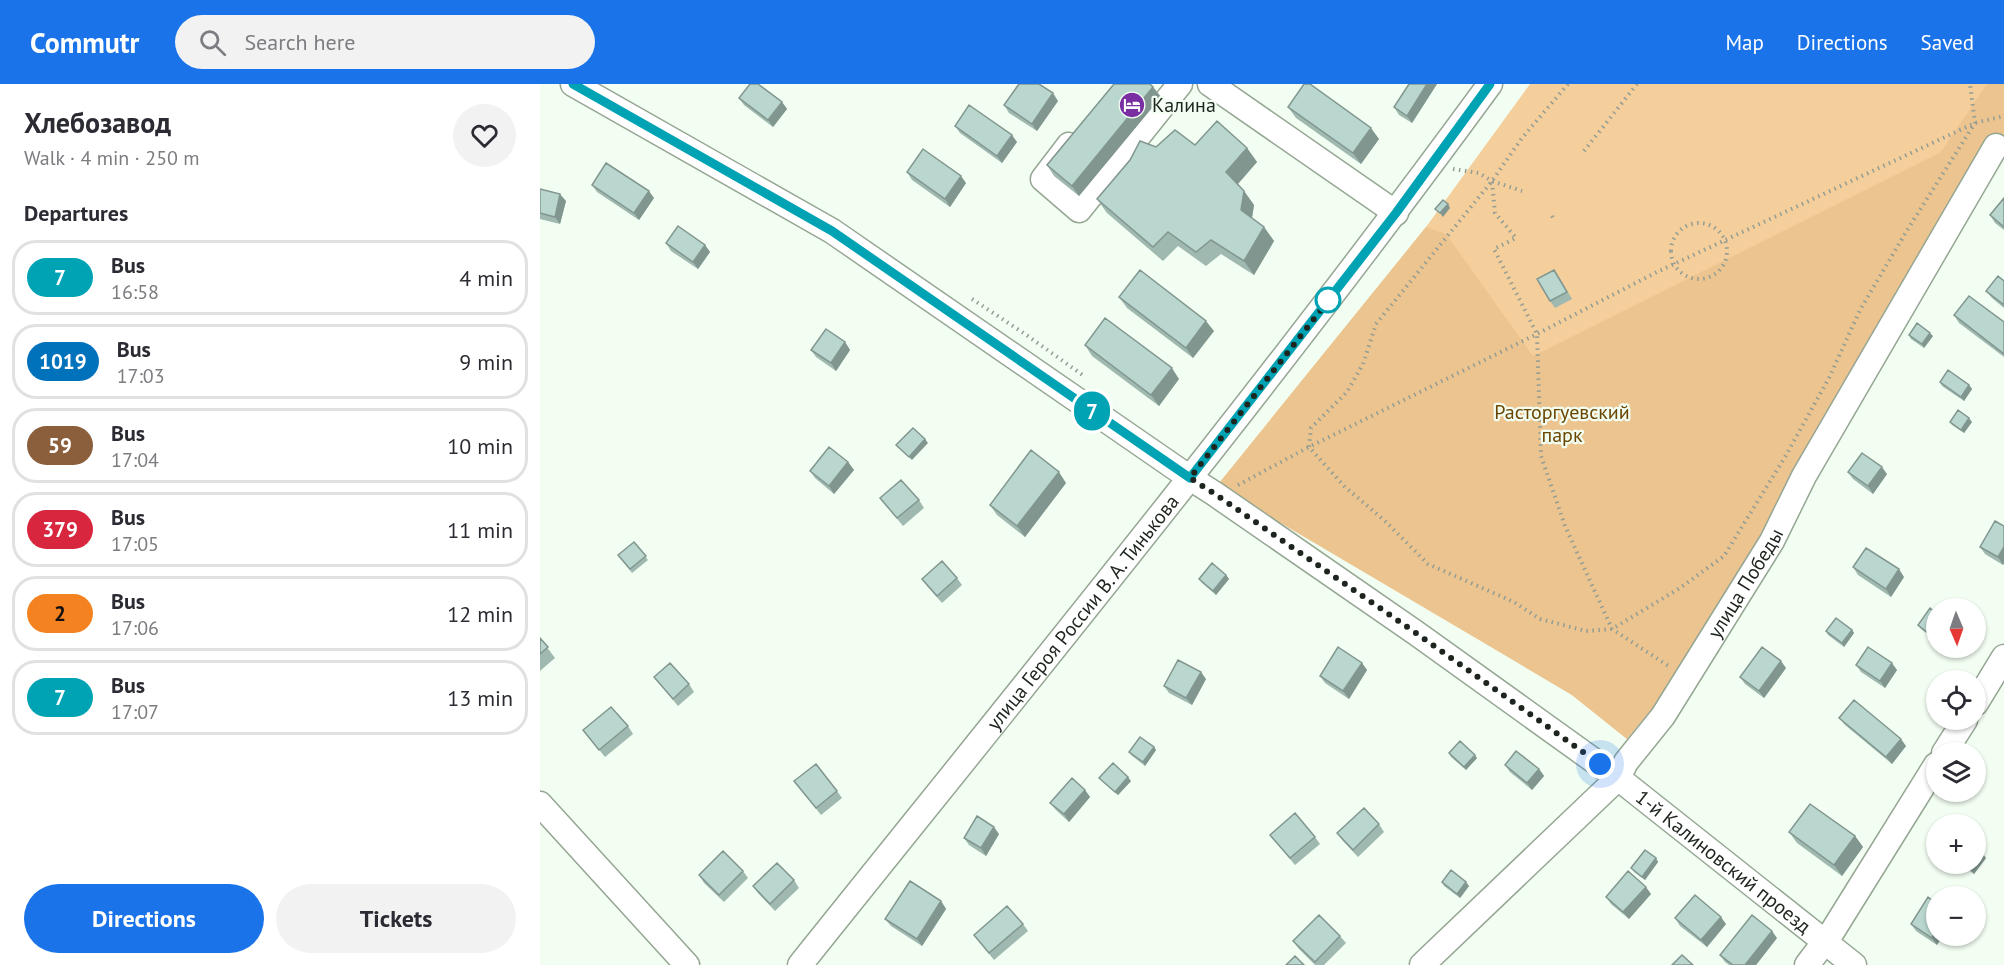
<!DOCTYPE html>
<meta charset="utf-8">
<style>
:root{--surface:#fff;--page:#f2f2f3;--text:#2b2b33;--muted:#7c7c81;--line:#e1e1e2;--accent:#1a73e8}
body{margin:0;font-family:"PT Sans",sans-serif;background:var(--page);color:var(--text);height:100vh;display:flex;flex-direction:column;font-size:22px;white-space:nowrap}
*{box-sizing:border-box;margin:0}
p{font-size:20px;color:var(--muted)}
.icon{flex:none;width:33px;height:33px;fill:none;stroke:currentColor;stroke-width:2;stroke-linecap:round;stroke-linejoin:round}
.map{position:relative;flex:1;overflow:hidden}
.drawer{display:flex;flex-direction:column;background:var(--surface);width:540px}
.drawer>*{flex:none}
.badge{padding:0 12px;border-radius:20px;font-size:21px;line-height:39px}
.needle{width:39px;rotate:178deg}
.controls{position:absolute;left:1386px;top:514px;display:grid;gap:12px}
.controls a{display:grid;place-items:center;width:60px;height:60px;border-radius:50%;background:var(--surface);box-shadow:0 2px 4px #0004;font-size:30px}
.you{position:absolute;width:30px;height:30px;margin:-15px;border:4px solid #fff;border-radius:50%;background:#1a73e8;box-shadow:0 0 0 9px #1a73e833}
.map>.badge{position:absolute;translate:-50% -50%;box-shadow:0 0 0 3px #fff}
h2{padding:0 24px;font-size:22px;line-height:54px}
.round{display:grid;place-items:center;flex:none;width:63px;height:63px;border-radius:32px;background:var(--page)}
.overview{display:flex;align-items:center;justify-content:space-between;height:102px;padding:0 24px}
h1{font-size:28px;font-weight:700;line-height:45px}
.primary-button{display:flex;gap:12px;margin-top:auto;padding:12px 24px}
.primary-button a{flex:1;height:69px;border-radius:36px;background:var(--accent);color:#fff;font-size:24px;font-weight:700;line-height:69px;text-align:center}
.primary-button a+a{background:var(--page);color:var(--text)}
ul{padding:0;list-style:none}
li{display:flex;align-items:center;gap:18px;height:75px;margin:0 12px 9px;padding:0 12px;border:3px solid var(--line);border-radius:24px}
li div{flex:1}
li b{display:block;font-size:22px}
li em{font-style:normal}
li .badge{min-width:66px;font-weight:700;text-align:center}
header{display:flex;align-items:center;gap:36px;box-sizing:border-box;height:84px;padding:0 30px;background:var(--accent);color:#fff}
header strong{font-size:28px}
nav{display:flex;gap:33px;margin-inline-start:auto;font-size:21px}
.search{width:420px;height:54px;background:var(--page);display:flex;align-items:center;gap:15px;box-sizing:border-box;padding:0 21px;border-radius:33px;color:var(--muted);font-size:22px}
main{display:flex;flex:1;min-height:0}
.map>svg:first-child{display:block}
.green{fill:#f4ce9b}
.forest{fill:#ecc48f}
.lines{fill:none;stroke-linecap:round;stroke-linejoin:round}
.minor-casing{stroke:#95a693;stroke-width:27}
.path{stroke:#949d93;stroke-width:4;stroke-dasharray:1.5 4.5;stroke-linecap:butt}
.minor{stroke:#fff;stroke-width:24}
.wall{fill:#9fb9b1}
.shaded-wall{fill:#829690}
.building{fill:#b9d7ce;stroke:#829690;stroke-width:1.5}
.line-casing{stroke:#fff;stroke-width:14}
.line{stroke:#00a3b4;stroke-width:9}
.walk{stroke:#1e251e;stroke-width:6;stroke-dasharray:0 10.8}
.stop-dot{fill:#fff;stroke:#00a3b4;stroke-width:3}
.labels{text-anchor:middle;stroke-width:4.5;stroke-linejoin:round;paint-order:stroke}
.poi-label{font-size:20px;fill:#1e251e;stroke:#f3fef2;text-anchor:start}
.park-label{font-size:20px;fill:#6a4500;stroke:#f3fef2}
.street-label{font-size:20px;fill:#1e251e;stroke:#f3fef2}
</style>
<header>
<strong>Commutr</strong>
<div class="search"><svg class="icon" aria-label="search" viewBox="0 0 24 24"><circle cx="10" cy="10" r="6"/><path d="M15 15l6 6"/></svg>Search here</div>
<nav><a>Map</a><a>Directions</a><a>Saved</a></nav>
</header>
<main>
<section class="drawer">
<div class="overview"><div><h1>Хлебозавод</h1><p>Walk · 4 min · 250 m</p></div><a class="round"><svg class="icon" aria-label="heart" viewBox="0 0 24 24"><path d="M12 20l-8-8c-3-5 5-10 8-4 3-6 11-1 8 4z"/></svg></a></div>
<h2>Departures</h2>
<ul>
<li><span class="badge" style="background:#00a3b4;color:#fff">7</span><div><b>Bus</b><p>16:58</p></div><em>4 min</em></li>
<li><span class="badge" style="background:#0072bc;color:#fff">1019</span><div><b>Bus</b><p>17:03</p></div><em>9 min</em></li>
<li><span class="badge" style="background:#8b5e3c;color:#fff">59</span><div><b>Bus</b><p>17:04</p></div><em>10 min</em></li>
<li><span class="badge" style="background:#d7263d;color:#fff">379</span><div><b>Bus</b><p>17:05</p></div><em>11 min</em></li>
<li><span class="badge" style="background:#f58220;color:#111">2</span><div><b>Bus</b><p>17:06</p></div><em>12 min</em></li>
<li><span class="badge" style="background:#00a3b4;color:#fff">7</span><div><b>Bus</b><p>17:07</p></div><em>13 min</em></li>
</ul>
<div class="primary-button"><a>Directions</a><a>Tickets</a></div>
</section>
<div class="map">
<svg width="1464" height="881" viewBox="0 0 1464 881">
<rect width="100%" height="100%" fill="#f3fef2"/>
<path class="green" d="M990 0H1464V53L1453 56 1087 655 1032 611 680 398 886 143Z"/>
<path class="forest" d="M1447 0H1464V53L1453 56 1181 526 1141 590 1087 655 1032 611 688 408 680 398 886 143 906 150 993 272 1401 68Z"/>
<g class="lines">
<g class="minor-casing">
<g id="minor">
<path id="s1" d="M33 0 292 147 650 394 675 410 876 549 1078 694 1314 881"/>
<path d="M670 0 856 129"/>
<path d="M529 61 503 95 539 126 640 0"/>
<path d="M1436 619 1464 573"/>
<path d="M1404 669 1425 636"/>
<path d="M0 720 147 881"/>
<path id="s2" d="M260 881C493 590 730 301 950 0"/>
<path id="s3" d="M882 881 1078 694 1086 678 1123 632 1232 457 1264 392 1456 62"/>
<path d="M1267 881 1292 848 1396 681"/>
</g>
</g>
<path class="path" d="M1028 0 982 54 952 97 836 240 823 280 807 308 771 344 769 363 804 402 845 437 888 480 974 518 1000 535 1046 547 1072 545 1140 504 1184 472 1245 373 1289 294 1320 226 1366 148 1435 39 1430 0
M1044 67 1097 0
M913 85 939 89 952 97 982 107
M952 98 955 129 976 154 954 165 997 250 1001 372 1025 442 1072 545 1130 583
M1012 132 1014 136
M1131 167a28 28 0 1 1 56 0a28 28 0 1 1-56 0Z
M432 215 485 250 544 292
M698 401 769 363 997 250 1115 189 1435 39 1464 32"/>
<use href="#minor" class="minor"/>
</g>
<path class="wall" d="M869 0H897L872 39 859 31 854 23Z
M613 3 621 13 539 112 514 92 507 81Z
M199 14 242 18 247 25 233 43 204 21Z
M518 17 497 47 469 29 464 21Z
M748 23 839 55 821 80 756 34Z
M415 42 477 58 462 79 420 49Z
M655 61 707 64 717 78 698 100 704 107 714 121 712 134 724 143 734 157 714 191 681 170 666 182 638 162 623 177 567 129 557 115 616 63Z
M367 88 426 99 410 123 372 96Z
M52 101 114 114 99 136 57 108Z
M0 105 26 117 20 140 0 135Z
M1464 114V146L1455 139 1450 131Z
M126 159 165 161 170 168 158 185 131 167Z
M1019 193 1032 215 1015 224 1010 217Z
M1464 197V224L1452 214 1446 207Z
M579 213 674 247 653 274 587 224Z
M1414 231 1464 238V273L1419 239Z
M1369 251 1393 252 1384 264 1371 255Z
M305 258 310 266 296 287 276 273 271 266Z
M545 261 639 295 619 322 552 272Z
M1400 298 1429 301 1432 305 1424 317 1402 302Z
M1410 338H1432L1424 349 1412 341Z
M308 378 314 386 294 410 275 394 270 387Z
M1308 388 1347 390 1333 410 1313 395Z
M526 399 485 453 457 431 450 421Z
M340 414 379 416 384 424 363 442Z
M1464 442V479L1463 481 1445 470 1440 463Z
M94 458 108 476 92 489 78 471Z
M1313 483 1364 493 1351 513 1318 491Z
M686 491 689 495 676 511 662 499 659 495Z
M417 494 422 501 402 519 387 502 382 495Z
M1390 524 1392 553 1381 545 1378 541Z
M1312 546 1314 549 1304 563 1288 551 1286 547Z
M0 554 15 574 0 587Z
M822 579 827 586 809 615 785 599 780 592Z
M1316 581 1357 586 1345 604 1321 588Z
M1246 584 1224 614 1205 600 1200 593Z
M114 593 149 600 154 608 138 622Z
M666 595 652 621 629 609 624 602Z
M1299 634 1366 662 1352 680 1305 641Z
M88 642 93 650 65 673 43 646Z
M614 663 616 666 605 682 591 671 589 668Z
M909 669 937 674 926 686 911 673Z
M965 681 999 685 1004 692 992 706 970 688Z
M559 694 591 697 578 711 562 697Z
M254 697 297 707 302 714 281 731Z
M545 706 550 713 529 738 516 726 510 719Z
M839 740 844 748 818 773 803 757 797 749Z
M1249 748 1315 752 1323 763 1302 792 1257 759Z
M459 750 446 772 429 761 424 754Z
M730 751 775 753 780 760 755 781Z
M1116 774 1118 778 1105 796 1094 788 1091 784Z
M1446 774 1434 790 1420 780H1436Z
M203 787 208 794 184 818 164 799 159 791Z
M254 796 259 804 235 827 218 809 213 802Z
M902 798 929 802 920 814 904 802Z
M1111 810 1089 835 1071 820 1066 813Z
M401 817 406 825 382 862 351 842 345 835Z
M1396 819 1397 861 1376 847 1371 840Z
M1135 834 1186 840 1167 863 1140 842Z
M483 840 488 847 454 876 434 851Z
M800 852 806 859 784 881H775L759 865 753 857Z
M1237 854 1216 881H1189L1185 878 1180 871Z"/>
<path class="shaded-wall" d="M887 0H897L872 39 867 32Z
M613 3 621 13 539 112 532 102Z
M513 9 518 17 497 47 492 40Z
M242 18 247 25 233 43 228 36Z
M831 44 839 55 821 80 813 69Z
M472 51 477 58 462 79 457 72Z
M707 64 717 78 696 102 686 88Z
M421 92 426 99 410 123 405 115Z
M109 107 114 114 99 136 94 129Z
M704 107 714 121 711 140 701 126Z
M20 110 26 117 20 140 15 133Z
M908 120 910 124 903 133 900 129Z
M724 143 734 157 714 191 704 177Z
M165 161 170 168 158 185 153 178Z
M666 237 674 247 653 274 646 264Z
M1390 249 1393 252 1384 264 1382 260Z
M305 258 310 266 296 287 291 279Z
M632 284 639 295 619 322 611 311Z
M1429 301 1432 305 1424 317 1421 313Z
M1429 334 1432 338 1424 349 1421 346Z
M385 355 388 359 372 376 369 373Z
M308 378 314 386 294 410 289 402Z
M1342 383 1347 390 1333 410 1328 402Z
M519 388 526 399 485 453 477 442Z
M1464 463V479L1463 481 1458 473Z
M1359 485 1364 493 1351 513 1346 505Z
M686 491 689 495 676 511 673 507Z
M1396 539V547L1392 553 1389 550Z
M1312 546 1314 549 1304 563 1302 559Z
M1241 577 1246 584 1224 614 1219 607Z
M822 579 827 586 809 615 803 607Z
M1352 579 1357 586 1345 604 1340 597Z
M661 588 666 595 652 621 646 614Z
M1361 655 1366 662 1352 680 1346 673Z
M614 663 616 666 605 682 603 678Z
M935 671 937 674 926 686 924 683Z
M999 685 1004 692 992 706 987 699Z
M588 693 591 697 578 711 575 708Z
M545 706 550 713 529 738 524 730Z
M454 743 459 750 446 772 441 764Z
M1315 752 1323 763 1302 792 1294 781Z
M1441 767 1446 774 1434 790 1429 783 1431 780H1436V775Z
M1116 774 1118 778 1105 796 1102 793Z
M926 798 929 802 920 814 917 810Z
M1106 803 1111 810 1089 835 1083 828Z
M401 817 406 825 382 862 377 855Z
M1181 833 1186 840 1167 863 1161 856Z
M1396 846V852H1403L1397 861 1392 854Z
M1232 847 1237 854 1216 881H1205Z"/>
<path class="building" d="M210 0H218L242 18 228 36 199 14Z
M479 0H499L513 9 492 40 464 21Z
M574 0H610L613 3 532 102 507 81Z
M764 0H770L831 44 813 69 748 23Z
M869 0H887L867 32 854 23Z
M429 21 472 51 457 72 415 42Z
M677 37 707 64 686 88 704 107 701 126 724 143 704 177 671 156 656 168 628 148 613 163 557 115 590 76 600 57 616 63 635 46 655 61Z
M383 65 421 92 405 115 367 88Z
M66 79 109 107 94 129 52 101Z
M0 105 20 110 15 133 0 129Z
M1464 114V143L1450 131Z
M903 116 908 120 900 129 895 125Z
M138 142 165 161 153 178 126 159Z
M600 186 666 237 646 264 579 213Z
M1014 186 1027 208 1010 217 997 195Z
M1458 192 1464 197V221L1446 207Z
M1429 212 1464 238V270L1414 231Z
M565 234 632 284 611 311 545 261Z
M1377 239 1390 249 1382 260 1369 251Z
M286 245 305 258 291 279 271 266Z
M1408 286 1429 301 1421 313 1400 298Z
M1418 326 1429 334 1421 346 1410 338Z
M373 344 385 355 369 373 356 361Z
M289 363 308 378 289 402 270 387Z
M491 366 519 388 477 442 450 421Z
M1322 369 1342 383 1328 402 1308 388Z
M361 396 379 416 357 434 340 414Z
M1455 437 1464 442V463L1458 473 1440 463Z
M94 458 106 472 90 485 78 471Z
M1326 464 1359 485 1346 505 1313 483Z
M402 477 417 494 397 512 382 495Z
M672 479 686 491 673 507 659 495Z
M1390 524 1396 529V539L1389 550 1378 541Z
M1296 534 1312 546 1302 559 1286 547Z
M0 554 8 563 0 570Z
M798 563 822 579 803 607 780 592Z
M1222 563 1241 577 1219 607 1200 593Z
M1328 563 1352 579 1340 597 1316 581Z
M638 576 661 588 646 614 624 602Z
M130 579 149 600 133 615 114 593Z
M1314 616 1361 655 1346 673 1299 634Z
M71 623 88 642 59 666 43 646Z
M600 653 614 663 603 678 589 668Z
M920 657 935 671 924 683 909 669Z
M976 667 999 685 987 699 965 681Z
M573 679 588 693 575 708 559 694Z
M276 680 297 707 276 724 254 697Z
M532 694 545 706 524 730 510 719Z
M1270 720 1315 752 1294 781 1249 748Z
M824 724 839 740 813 766 797 749Z
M755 729 775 753 750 774 730 751Z
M437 732 454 743 441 764 424 754Z
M1436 762 1441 767 1436 775Z
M1105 766 1116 774 1102 793 1091 784Z
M183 767 203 787 179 811 159 791Z
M237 779 254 796 230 820 213 802Z
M911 786 926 798 917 810 902 798Z
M1088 787 1106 803 1083 828 1066 813Z
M370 797 401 817 377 855 345 835Z
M1155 811 1181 833 1161 856 1135 834Z
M1388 813 1396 819V846L1392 854 1371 840Z
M467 822 483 840 449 869 434 851Z
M779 831 800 852 775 878 753 857Z
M1212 831 1232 847 1205 881H1193L1180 871Z
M1142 871 1153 881H1132Z
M755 872 764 881H746Z"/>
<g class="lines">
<g class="line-casing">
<path id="line" d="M33 0 292 147 650 394 856 129 950 0"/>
</g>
<use href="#line" class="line"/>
<path class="walk" d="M788 216 791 213 650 394 675 410 876 549 1060 680"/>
</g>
<defs>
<g id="hotel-disc" transform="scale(1.35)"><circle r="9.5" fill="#792fa1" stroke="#f3fef2"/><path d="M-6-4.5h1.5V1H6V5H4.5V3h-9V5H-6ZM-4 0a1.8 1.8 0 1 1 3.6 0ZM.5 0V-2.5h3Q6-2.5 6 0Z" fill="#fff"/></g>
</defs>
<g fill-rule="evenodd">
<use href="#hotel-disc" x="592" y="21"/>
</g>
<circle class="stop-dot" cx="788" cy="216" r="12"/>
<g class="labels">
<g class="poi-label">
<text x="612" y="28">Калина</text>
</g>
<g class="park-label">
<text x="1022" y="335">Расторгуевский<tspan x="1022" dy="23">парк</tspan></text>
</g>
<g class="street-label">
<text dy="7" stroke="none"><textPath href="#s3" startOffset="504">улица Победы</textPath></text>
<text dy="7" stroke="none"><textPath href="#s2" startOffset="452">улица Героя России В. А. Тинькова</textPath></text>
<text dy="7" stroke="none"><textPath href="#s1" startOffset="1390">1-й Калиновский проезд</textPath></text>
</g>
</g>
</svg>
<div class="controls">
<a><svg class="needle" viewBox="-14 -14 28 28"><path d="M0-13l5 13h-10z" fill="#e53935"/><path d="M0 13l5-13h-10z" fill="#7c7c81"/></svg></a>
<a><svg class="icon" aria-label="locate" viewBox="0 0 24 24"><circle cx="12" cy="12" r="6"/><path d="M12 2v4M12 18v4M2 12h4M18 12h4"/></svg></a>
<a><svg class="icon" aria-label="layers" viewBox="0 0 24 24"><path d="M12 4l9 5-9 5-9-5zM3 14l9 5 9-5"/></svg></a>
<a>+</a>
<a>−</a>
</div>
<div class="you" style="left:1060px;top:680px"></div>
<b class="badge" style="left:552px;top:327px;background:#00a3b4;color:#fff">7</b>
</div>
</main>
